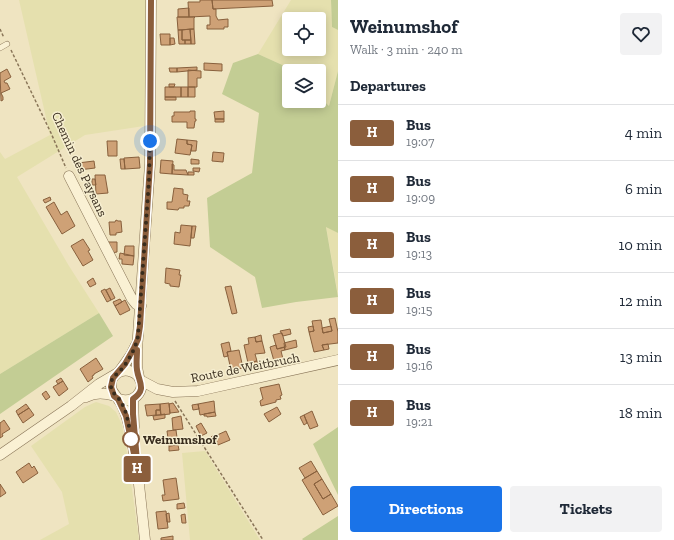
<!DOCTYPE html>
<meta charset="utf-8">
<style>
:root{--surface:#fff;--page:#f2f2f3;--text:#1f2937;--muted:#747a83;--line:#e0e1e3;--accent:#1a73e8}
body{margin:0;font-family:"Zilla Slab",serif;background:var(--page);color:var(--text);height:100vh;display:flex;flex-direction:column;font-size:15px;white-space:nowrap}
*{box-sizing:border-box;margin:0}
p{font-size:13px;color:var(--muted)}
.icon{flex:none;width:22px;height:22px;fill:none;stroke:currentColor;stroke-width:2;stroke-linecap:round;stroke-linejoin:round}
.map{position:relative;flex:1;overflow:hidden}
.panel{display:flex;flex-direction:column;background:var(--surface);width:336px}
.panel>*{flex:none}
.badge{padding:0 8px;border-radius:3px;font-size:14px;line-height:26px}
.controls{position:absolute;left:282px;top:12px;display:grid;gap:8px}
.controls a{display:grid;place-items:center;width:44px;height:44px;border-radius:4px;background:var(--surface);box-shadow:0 2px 10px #0003;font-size:20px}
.you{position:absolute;width:20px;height:20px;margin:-10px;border:3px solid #fff;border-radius:50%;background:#1a73e8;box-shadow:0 0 0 6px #1a73e833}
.map>.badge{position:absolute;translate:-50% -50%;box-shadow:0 0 0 2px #fff}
h2{padding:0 12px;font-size:15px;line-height:36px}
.round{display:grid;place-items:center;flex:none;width:42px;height:42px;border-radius:4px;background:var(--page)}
.head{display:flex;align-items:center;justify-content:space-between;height:68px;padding:0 12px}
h1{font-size:19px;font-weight:700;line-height:30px}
.cta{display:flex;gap:8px;margin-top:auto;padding:8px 12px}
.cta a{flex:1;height:46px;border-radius:4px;background:var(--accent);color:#fff;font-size:16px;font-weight:700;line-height:46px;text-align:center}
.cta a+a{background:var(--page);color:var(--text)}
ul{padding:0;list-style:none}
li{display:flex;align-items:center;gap:12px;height:56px;padding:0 12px;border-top:1px solid var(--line)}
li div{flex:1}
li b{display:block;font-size:15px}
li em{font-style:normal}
li .badge{min-width:44px;font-weight:700;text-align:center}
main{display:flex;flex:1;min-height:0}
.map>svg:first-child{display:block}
.farmland{fill:#e5e0ae;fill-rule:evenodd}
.green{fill:#c3cd94}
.building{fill:#cea176;stroke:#88603d}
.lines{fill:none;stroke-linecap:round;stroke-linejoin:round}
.lane-casing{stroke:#897558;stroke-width:6}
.street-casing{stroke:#897558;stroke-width:11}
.path{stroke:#897558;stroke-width:1.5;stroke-dasharray:3 2;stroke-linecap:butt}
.lane{stroke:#faf1d4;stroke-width:5}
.street{stroke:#faf1d4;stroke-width:10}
.line-casing{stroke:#fff;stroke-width:9}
.line{stroke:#8b5e3c;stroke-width:6}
.walk{stroke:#382c1d;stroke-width:4;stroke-dasharray:0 7.2}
.stop-dot{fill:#fff;stroke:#8b5e3c;stroke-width:2}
.labels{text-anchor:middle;stroke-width:3;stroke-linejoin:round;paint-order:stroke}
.street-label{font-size:13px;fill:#382c1d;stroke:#f6eed0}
.stop-label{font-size:13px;font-weight:bold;fill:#382c1d;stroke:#f6eed0;text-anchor:start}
</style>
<main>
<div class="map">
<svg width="338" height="540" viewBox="0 0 338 540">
<rect width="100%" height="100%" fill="#efe4c1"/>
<path class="farmland" d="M19 0H147L144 126 85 135 17 177 69 266 99 313 0 374V152L5 159 50 135Z
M291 0H331L332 27 338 30V71L329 106 319 96V71H293L289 68 258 54ZM289 19H319V49H289Z
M326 226 338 233V295Z
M96 402 109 406 116 412 122 425 127 453 139 540H40L69 524 62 492 31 446 85 407Z
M205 451 260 540H190L182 453Z"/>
<path class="green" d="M331 0H338V30L332 27Z
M258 54 289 68 293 71H289V101H319V96L329 106 338 71V233L326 227 338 297 296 302 262 308 255 277 210 247 207 198 252 173 259 113 222 94 233 63Z
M99 313 113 336 0 414V374Z
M338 427V495L313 444Z
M338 516V540H303L302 539Z"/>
<path class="building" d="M200 0H212L213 9H216V16L218 20 228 19V27H224V29H207V25H210V16L189 17 188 2H200Z
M212 0H272L273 6 213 9Z
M189 8V17H178V9Z
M177 17H195L194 18V29L178 30Z
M190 29H194L195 44H191Z
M190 29 191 40H182V30Z
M178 30H182V40H185V44H179Z
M160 34H170V45H161Z
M170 38H174L175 44 170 45Z
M185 40H191V44H185Z
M204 63 222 64V71L204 70Z
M197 67V70L177 72V68Z
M169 68H177V72H170Z
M7 69 11 77 4 81 5 83H7L10 89 1 93 3 97V100L1 101 0 73Z
M188 70 201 71V78H197V87H188Z
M169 84H175L174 87H169Z
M165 87H181V97H165Z
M181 87H188V97H181Z
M188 87H195V97H188Z
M165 97H176V100H165Z
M190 111H195V119H196V121H195L194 128H187V122H172V116H174V112H190Z
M224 111V119H215L214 112Z
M215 119H224V122H215Z
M177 139 187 140V144L192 145 190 155 175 153Z
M187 140 197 141 196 151H191L192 145 187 144Z
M107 141H117V156H108Z
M213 152 224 153 223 162 212 161Z
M139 157 140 168 125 169 124 158Z
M120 159H124L125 169H121Z
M191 159 199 160V164H191Z
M161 160 173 161 172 174 160 173Z
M94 161 95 168 79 170 78 163Z
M172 164 174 165V170H186L188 175 172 174Z
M193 168H200L199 172 193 171Z
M188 172H194V175H188Z
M95 175H105L108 193 96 194Z
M92 179H95L96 185H92Z
M174 188 183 189V194L188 195 187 201H190L189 206H184V208H179L178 210 167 209V202H172Z
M50 197 51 200 45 203 43 200Z
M54 202 61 215 67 211 75 226 62 234 46 207Z
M116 220 118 221H121L122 232 116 233V235H110L109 222H115Z
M181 225 192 226 190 246 174 244 175 232 180 233Z
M192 226H196L194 238H191Z
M83 239 90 250 88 251 93 260 83 266 71 246Z
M105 242H117V252L111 253Z
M125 246H134V256L124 255Z
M120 253 134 256 133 265 122 264V259H119Z
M166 268 180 270 179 275H181L179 287 170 286V284L165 283Z
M93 278 96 284 90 287 87 282Z
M231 286 237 313 232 314 225 287Z
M110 288 115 298 111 300 106 290Z
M105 289 111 300 107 302 101 291Z
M120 299 122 302 115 306 113 302Z
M125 300 130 310 120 315 115 306Z
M335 318 338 332V343L322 345 324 350 314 352 309 332 314 331 312 321 321 320 323 333 332 331 329 319Z
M313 326 314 331 309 332 308 327Z
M331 326 332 331 323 333 322 328Z
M290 329 291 334 283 336 280 331Z
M281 333H282L286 347 277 349 273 335Z
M261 335 262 341 256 342 255 337Z
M255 337 256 342 262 341 265 353 255 354 257 361 248 363 244 345 249 344 248 338Z
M296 340 297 347 285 350 284 343Z
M229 342 231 351 227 352 228 356 224 357 221 344Z
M328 344 329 349 324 350 322 345Z
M276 345 277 349 284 347 285 350 281 351 283 359 274 361 270 347Z
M239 350 243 368 231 370 227 352Z
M96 358 103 369 94 374V375L92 376 93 378 88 382 80 369Z
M257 361 258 365 249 367 248 363Z
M61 378 63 381 58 384 56 381Z
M63 381 68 389 59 396 53 387Z
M279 384 282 395 280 396 281 399 276 400V402L261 406 260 401 263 399 260 388Z
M46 391 50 397 46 400 42 394Z
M214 401 215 412 200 415 198 404Z
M169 403 170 414 161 415 160 404Z
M173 403 179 412 170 413 169 404Z
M26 404 29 408 18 415 16 411Z
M160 404V410H156V415L147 416 145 405Z
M198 404 199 409 193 410 192 405Z
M277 407 281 414 269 422 264 414Z
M29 408 34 415 23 423 18 415Z
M156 410H160L161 415H156Z
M312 411 318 426 310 429 304 415Z
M215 412 216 416 207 417V416H204V414Z
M165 414V418L154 420 153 416Z
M304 415 307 423 304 425 300 417Z
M181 416 183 429 173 430 172 418Z
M4 420 10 429 2 434 3 436 0 438V423Z
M201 423 207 433 201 436 196 426Z
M176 430 178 445 169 446 167 431Z
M226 431 230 440 218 445 215 436Z
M214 435 216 439 213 441 211 437Z
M178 445 179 450 169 451V446Z
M311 461 317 471 305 478 299 468Z
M29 463 32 468 34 466 38 473 23 483 16 472Z
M317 471 322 479 314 484 323 499 331 494 338 506 323 515 302 480Z
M176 478 179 499 163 501 162 495H165L163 480Z
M322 479 331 494 323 499 314 484Z
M0 484 6 493 0 497Z
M184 503 185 508 177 509V504Z
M166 511 168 528 158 529 156 512Z
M169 513 170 522H167L166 514Z
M185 514 186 523H182L181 515Z
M173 536V540H161V538Z"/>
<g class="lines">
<g class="lane-casing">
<path id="lane" d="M0 48 7 44"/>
</g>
<g class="street-casing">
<path id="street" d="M69 176 132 299 136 304 141 306
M119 372 131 355 136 345
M139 377 137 367V350L150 164 151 0
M140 380 157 389 173 392 198 391 338 360
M86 397C96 392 104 393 115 396
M119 399C139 406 151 380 132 372 122 367 110 375 111 386 111 392 115 394 118 399 122 403 124 410 126 415 132 433 134 454 137 473
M133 399 134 427
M0 455 71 406 99 384 116 374
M137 466 145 540"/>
</g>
<path class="path" d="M0 29 4 38
M11 50 51 133 66 168
M175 401 263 540"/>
<use href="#lane" class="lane"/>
<use href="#street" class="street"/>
</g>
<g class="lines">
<g class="line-casing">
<path id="line" d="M137 350C137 357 136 363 137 370 139 383 147 389 133 399V414L138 473 126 416 118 399 114 396 111 387 113 378 125 364 134 348 138 339 140 326 150 164 151 0"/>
</g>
<use href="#line" class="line"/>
<path class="walk" d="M131 439 132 443C129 429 128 411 119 399 115 394 110 391 111 383 112 377 116 375 120 371 128 362 136 348 138 336L149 180 150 141"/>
</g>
<circle class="stop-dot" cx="131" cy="439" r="8"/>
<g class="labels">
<g class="street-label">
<text transform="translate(80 164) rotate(65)" y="5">Chemin des Paysans</text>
<text transform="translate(245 367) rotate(-11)" y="5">Route de Weitbruch</text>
</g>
<g class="stop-label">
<text x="143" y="444">Weinumshof</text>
</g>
</g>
</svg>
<div class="controls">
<a><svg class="icon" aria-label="locate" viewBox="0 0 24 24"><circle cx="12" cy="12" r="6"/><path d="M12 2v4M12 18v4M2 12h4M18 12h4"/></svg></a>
<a><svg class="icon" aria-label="layers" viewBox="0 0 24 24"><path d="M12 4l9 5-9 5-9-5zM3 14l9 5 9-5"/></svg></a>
</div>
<div class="you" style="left:150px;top:141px"></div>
<b class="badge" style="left:137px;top:469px;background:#8b5e3c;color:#fff">H</b>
</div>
<section class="panel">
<div class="head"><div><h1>Weinumshof</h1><p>Walk · 3 min · 240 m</p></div><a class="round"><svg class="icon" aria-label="heart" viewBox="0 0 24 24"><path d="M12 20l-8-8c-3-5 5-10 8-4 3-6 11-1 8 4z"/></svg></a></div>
<h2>Departures</h2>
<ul>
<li><span class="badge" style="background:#8b5e3c;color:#fff">H</span><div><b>Bus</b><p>19:07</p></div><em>4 min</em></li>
<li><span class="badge" style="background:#8b5e3c;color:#fff">H</span><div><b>Bus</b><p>19:09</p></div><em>6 min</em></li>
<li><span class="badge" style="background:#8b5e3c;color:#fff">H</span><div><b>Bus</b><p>19:13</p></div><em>10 min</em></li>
<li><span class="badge" style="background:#8b5e3c;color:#fff">H</span><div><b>Bus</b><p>19:15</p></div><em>12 min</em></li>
<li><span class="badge" style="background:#8b5e3c;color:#fff">H</span><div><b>Bus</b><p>19:16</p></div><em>13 min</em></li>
<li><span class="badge" style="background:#8b5e3c;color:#fff">H</span><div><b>Bus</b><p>19:21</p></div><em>18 min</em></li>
</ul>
<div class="cta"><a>Directions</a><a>Tickets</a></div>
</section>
</main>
